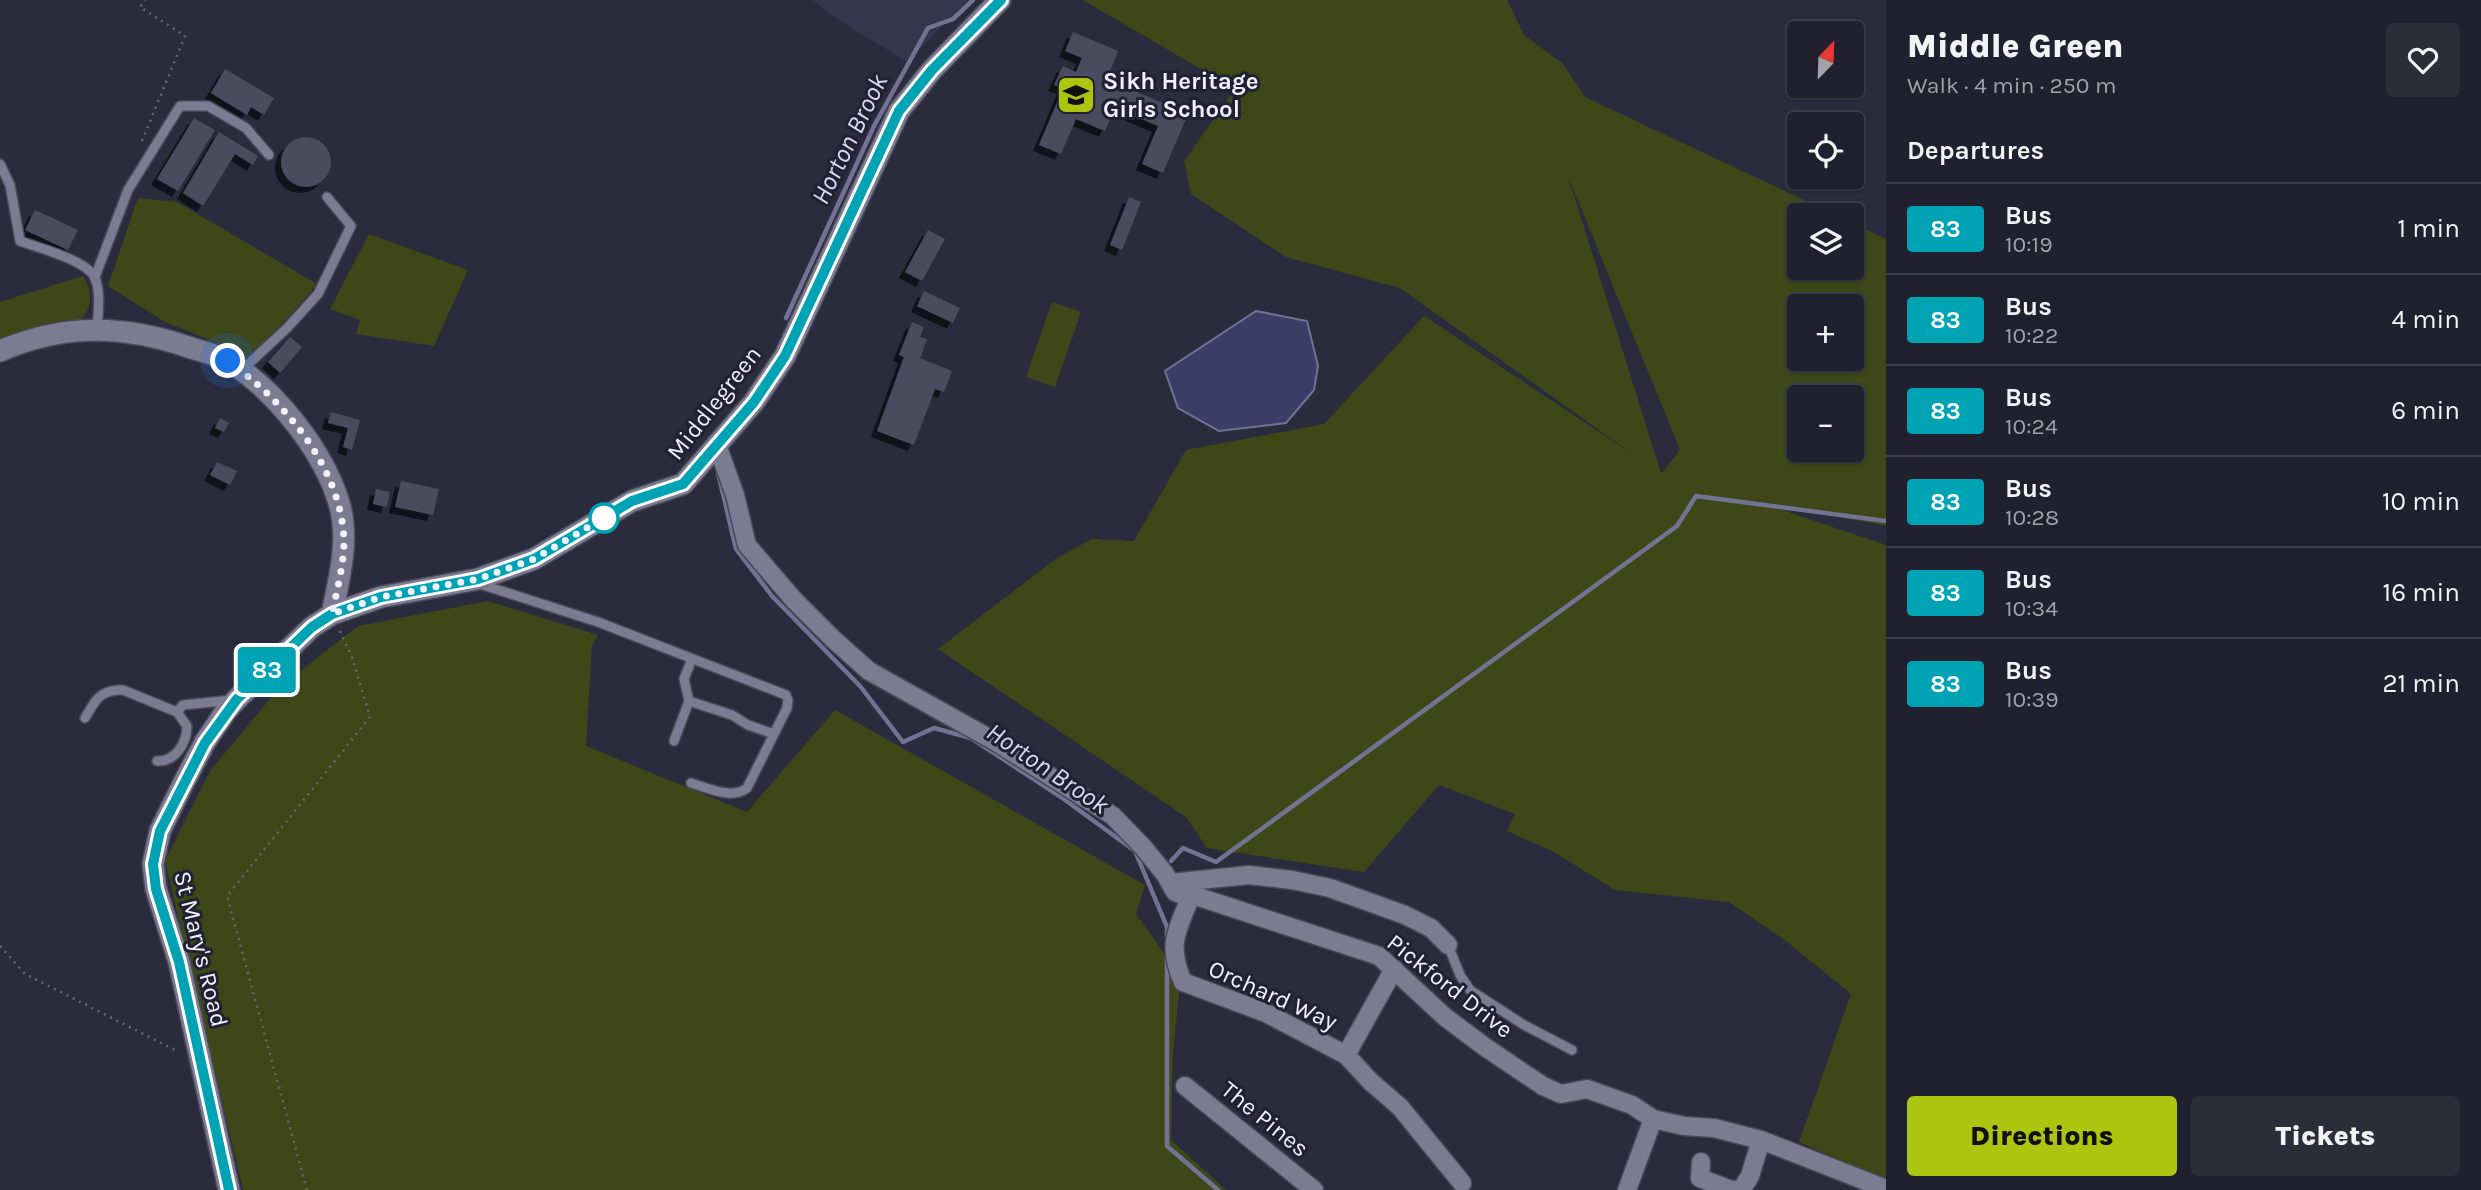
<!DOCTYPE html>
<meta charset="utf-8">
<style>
:root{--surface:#20202e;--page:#2d2d3a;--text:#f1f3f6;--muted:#a2a3aa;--line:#3d3e4a;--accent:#acc610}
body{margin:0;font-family:Karla,sans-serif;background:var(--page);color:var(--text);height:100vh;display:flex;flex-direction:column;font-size:26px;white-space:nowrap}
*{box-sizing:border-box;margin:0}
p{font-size:23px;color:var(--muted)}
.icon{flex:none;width:38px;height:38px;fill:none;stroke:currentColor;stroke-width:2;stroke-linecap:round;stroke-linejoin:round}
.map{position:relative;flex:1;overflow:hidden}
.panel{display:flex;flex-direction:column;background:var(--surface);width:595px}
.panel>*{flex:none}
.badge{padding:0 14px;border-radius:5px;font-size:24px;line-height:46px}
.needle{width:46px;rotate:23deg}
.buttons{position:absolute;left:1787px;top:21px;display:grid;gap:14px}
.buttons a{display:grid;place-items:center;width:77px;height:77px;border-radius:7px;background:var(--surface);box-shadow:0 2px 5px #0004,0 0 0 2px var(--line);font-size:35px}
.you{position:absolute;width:35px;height:35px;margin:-18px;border:5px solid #fff;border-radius:50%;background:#1a73e8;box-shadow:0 0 0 10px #1a73e833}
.map>.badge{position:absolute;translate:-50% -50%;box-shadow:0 0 0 4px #fff}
h2{padding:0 21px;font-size:26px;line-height:63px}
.round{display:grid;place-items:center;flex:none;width:74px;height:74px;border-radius:7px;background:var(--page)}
.headline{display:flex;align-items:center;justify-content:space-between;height:119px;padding:0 21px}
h1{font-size:33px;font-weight:800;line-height:52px}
.action{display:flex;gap:14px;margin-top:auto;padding:14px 21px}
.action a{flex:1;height:80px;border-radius:7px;background:var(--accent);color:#111;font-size:28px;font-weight:800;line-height:80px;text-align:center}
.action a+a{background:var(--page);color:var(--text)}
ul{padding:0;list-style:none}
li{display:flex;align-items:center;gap:21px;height:91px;padding:0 21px;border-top:2px solid var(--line)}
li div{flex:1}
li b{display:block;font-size:26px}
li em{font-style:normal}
li .badge{min-width:77px;font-weight:700;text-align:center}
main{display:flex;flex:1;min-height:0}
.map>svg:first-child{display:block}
.built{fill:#35354e}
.green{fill:#3f4719;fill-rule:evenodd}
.water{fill:#3d3c66;stroke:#737293;stroke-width:2}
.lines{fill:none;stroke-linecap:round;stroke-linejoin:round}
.stream{stroke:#737293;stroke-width:4.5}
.building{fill:#4b4b5f;filter:url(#shadow)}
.lane-casing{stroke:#494858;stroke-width:12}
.street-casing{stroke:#494858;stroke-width:21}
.secondary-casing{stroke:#494858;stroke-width:24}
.path{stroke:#666777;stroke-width:2.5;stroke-dasharray:2 5;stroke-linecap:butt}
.lane{stroke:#7b7c92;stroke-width:9}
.street{stroke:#7b7c92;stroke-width:18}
.secondary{stroke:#7b7c92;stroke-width:21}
.line-casing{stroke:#fff;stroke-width:16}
.line{stroke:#00a3b4;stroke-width:10}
.walk{stroke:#f0f1fd;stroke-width:7;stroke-dasharray:0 12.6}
.stop-dot{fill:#fff;stroke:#00a3b4;stroke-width:3.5}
.labels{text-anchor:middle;stroke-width:6;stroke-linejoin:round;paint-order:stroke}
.poi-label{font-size:24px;font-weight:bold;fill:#f0f1fd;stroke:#212133;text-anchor:start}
.street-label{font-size:24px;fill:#f0f1fd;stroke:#212133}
.water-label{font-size:26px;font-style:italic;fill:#d7d8f5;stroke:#212133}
</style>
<main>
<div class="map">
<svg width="1886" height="1190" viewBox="0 0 1886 1190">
<defs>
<filter id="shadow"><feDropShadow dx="-6" dy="6" stdDeviation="0" flood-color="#0009"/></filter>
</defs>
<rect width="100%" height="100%" fill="#2b2b3e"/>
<path class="built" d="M812 0H968L907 62 837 19Z"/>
<path class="green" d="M1083 0H1507L1524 35 1563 64 1585 97 1836 215H1799V268H1852V223L1886 239V526L1756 501 1886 545V1180L1799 1142 1851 994 1786 941 1729 902 1615 890 1554 852 1507 831 1515 814 1439 785 1364 872 1207 848 1186 817 938 649 1057 558 1092 539 1134 541 1186 450 1324 424 1424 316 1634 455 1400 288 1286 257 1191 194 1184 161 1235 89ZM1568 176 1680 450 1662 473H1661ZM1799 306H1852V359H1799ZM1799 397H1852V450H1799Z
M138 198 177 202 317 284 296 309 246 360 227 347 165 322 108 286Z
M369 234 468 270 434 346 356 334 360 320 330 309Z
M83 276C93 293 93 308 79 322L0 342V302Z
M1052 302 1081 312 1055 387 1026 377Z
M488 601 598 635 592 645 586 746 747 812 835 710 1145 885 1136 914 1181 977 1173 1050 1171 1140 1226 1190H243L165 861 210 771 280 687 358 626Z"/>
<path class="water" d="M1256 311 1307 321 1318 366 1314 390 1286 423 1219 431 1178 408 1165 371Z"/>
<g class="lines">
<path class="stream" d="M786 318 874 126 928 28 953 19 973 0
M718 473 736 549 772 596 860 686 903 742 934 728 971 738 1061 797 1135 851 1167 927V938
M1171 861 1183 848 1216 862 1677 526 1696 496 1886 521
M1167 957V1146L1218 1190"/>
</g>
<path class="building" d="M1073 32 1118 51 1107 79 1188 114 1163 173 1142 164 1158 126 1115 108 1105 131 1076 119 1061 154 1039 145 1063 88 1054 85 1063 66 1076 72 1082 58 1065 51Z
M225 69 274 98 264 115 251 107 247 115 211 93Z
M194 118 215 130 178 191 157 179Z
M219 132 258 156 253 165 235 154 203 206 183 193Z
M281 162a25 25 0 1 1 50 0a25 25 0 1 1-50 0Z
M1129 197 1141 202 1122 250 1110 245Z
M35 210 78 230 68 250 25 230Z
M928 230 945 239 922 281 905 272Z
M924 291 960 308 953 323 917 306Z
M912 322 924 327 920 337 927 339 920 358 952 371 944 392 935 389 914 445 877 431 904 357 899 355Z
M290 337 302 347 280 373 268 362Z
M331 412 360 420 352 450 343 447 348 428 328 423Z
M220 418 229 423 224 432 215 428Z
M217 462 237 471 230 485 210 475Z
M401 481 439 489 433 515 395 507Z
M376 489 390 492 387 507 373 504Z"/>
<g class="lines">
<g class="lane-casing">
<path id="lane" d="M0 164 10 185 20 241C38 248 87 260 95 278 101 292 98 313 97 328
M95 277 128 190 180 106H208L246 128 269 155
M243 369 287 328 318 294 351 226 327 197
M480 584 598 622 786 695 788 700 787 708 747 788C732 800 708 788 691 783
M689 701 732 715 748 725 774 734
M85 718C95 700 101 689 123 690L177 712 183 705 232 700
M674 741 689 701 684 679 692 659
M157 761C175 762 187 743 187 726L177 712
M1448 945 1460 975 1470 990 1524 1025 1572 1050"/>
</g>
<g class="street-casing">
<path id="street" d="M717 445 735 495 747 545 794 600 833 639 869 671 996 742 1113 816 1143 847 1165 874 1175 892 1190 898 1199 897 1379 956 1445 1017 1485 1047 1543 1086 1561 1094 1587 1089 1632 1105 1653 1119 1684 1126 1714 1128 1761 1140 1886 1189
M1170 883 1249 875 1292 880 1330 888 1405 915 1431 928 1448 945
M1190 898C1176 933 1167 945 1183 982L1266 1013 1346 1055 1371 1082 1400 1107 1462 1183
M1346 1055 1394 969
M1185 1086 1314 1190
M1701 1162 1700 1178 1731 1190
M1627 1190 1653 1119
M1735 1190 1742 1189 1750 1176 1761 1140"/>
</g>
<g class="secondary-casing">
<path id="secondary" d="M0 351C65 323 125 325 191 348 204 352 220 355 231 363 276 391 324 452 339 503 350 539 339 579 332 614
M229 1190 179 962 156 889 153 864 160 831 183 784 205 742 226 711 237 699 312 627 332 614 381 597 478 579 534 559 632 501 683 484 754 402 785 356 899 111 932 70 1000 0"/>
</g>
<path class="path" d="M142 141 185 36 140 7 145 0
M0 946 25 974 179 1052
M307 1190 227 896 370 717 352 657 339 629"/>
<use href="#lane" class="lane"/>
<use href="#street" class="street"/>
<use href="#secondary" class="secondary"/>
</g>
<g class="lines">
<g class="line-casing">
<path id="line" d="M229 1190 179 962 156 889 153 864 160 831 205 743 237 699 312 627 332 614 381 597 478 579 534 559 632 501 683 484 754 402 785 356 899 111 932 70 1001 0"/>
</g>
<use href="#line" class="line"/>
<path class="walk" d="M228 361C285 402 341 467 344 540 344 564 337 590 332 614L381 597 478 579 534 559 609 515 604 518"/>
</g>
<defs>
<g id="school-square" transform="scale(2.0125)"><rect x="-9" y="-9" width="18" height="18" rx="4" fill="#acc610" stroke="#212133"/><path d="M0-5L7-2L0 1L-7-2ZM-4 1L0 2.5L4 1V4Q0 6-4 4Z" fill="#111"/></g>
</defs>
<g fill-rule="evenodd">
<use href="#school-square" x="1076" y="95"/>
</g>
<circle class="stop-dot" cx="604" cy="518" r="14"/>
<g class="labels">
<g class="poi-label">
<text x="1103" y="89">Sikh Heritage<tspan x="1103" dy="28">Girls School</tspan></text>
</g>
<g class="street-label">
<text transform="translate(714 403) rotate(-52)" y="8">Middlegreen</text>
<text transform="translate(201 949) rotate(76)" y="8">St Mary's Road</text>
<text transform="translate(1450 986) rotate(38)" y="8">Pickford Drive</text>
<text transform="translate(1273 995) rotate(24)" y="8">Orchard Way</text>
<text transform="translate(1265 1119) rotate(39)" y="8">The Pines</text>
</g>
<g class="water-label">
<text transform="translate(849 139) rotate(-64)" y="9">Horton Brook</text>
<text transform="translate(1048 768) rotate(34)" y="9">Horton Brook</text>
</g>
</g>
</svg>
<div class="buttons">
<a><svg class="needle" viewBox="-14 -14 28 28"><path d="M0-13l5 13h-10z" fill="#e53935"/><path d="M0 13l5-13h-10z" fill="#a2a3aa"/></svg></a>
<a><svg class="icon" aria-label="locate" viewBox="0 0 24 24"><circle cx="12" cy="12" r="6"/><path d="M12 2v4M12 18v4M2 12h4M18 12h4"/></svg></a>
<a><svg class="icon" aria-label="layers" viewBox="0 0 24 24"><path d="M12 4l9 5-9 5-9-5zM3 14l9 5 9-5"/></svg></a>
<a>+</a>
<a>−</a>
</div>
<div class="you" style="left:228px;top:361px"></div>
<b class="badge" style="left:267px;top:670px;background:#00a3b4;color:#fff">83</b>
</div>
<section class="panel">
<div class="headline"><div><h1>Middle Green</h1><p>Walk · 4 min · 250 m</p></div><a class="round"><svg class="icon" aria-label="heart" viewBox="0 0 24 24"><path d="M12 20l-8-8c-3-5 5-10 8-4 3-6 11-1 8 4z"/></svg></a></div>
<h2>Departures</h2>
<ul>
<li><span class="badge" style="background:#00a3b4;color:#fff">83</span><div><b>Bus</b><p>10:19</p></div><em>1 min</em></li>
<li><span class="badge" style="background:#00a3b4;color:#fff">83</span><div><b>Bus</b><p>10:22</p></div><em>4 min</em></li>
<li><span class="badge" style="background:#00a3b4;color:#fff">83</span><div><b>Bus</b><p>10:24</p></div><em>6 min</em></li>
<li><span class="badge" style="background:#00a3b4;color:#fff">83</span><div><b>Bus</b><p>10:28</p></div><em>10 min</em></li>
<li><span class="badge" style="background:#00a3b4;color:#fff">83</span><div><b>Bus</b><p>10:34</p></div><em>16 min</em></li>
<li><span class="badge" style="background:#00a3b4;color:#fff">83</span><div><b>Bus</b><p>10:39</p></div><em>21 min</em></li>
</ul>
<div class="action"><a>Directions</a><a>Tickets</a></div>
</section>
</main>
